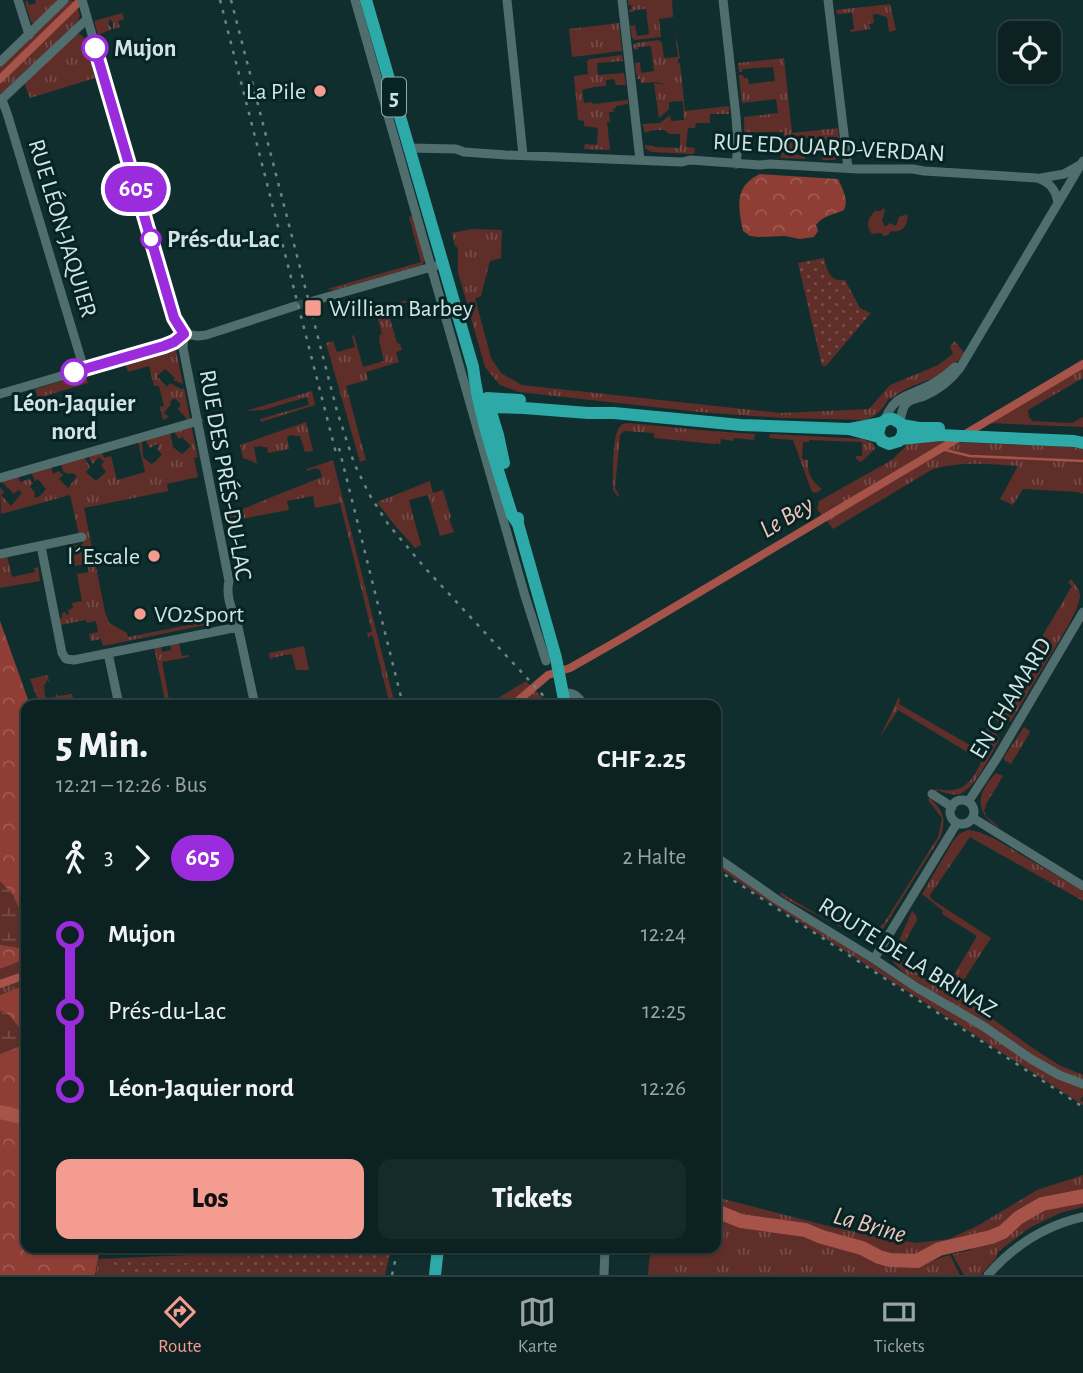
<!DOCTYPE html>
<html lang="de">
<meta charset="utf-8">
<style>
:root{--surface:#0c2222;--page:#152a2a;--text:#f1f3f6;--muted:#9aa4a5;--line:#2c3f40;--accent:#f59c91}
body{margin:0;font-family:"Alegreya Sans",sans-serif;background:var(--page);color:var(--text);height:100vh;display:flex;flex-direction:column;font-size:26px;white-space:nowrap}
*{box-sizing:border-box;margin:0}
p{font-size:23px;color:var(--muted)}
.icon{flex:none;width:38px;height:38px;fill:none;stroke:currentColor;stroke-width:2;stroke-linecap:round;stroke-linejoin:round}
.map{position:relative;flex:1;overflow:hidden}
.sheet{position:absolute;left:21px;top:700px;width:700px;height:553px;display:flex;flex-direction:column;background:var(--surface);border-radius:14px;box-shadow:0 2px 5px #0004,0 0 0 2px var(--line)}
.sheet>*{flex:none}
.badge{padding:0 14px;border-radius:23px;font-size:24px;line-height:46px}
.buttons{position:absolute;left:998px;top:21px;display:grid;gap:14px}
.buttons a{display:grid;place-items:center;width:63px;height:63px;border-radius:14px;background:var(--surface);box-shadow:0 2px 5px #0004,0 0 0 2px var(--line);font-size:35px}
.map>.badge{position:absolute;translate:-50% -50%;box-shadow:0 0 0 4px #fff}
.legs{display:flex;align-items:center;gap:10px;height:77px;padding:0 35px;font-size:23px}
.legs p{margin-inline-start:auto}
.head{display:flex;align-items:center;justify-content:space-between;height:119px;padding:0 35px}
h1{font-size:38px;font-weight:800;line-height:52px}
.cta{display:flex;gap:14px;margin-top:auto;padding:14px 35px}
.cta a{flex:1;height:80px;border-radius:14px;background:var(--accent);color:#111;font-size:28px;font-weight:800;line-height:80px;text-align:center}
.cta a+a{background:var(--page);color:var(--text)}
ul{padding:0 35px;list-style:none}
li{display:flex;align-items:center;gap:24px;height:77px;font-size:26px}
li i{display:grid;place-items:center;width:10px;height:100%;margin:0 9px;background:currentColor}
li i::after{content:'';width:18px;height:18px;margin:-9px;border:5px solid;border-radius:50%;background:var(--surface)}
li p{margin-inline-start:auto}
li:first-child i{background:linear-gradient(#0000 50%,currentColor 0)}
li:last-child i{background:linear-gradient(currentColor 50%,#0000 0)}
.dock{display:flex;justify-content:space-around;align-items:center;height:98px;border-top:2px solid var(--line);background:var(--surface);font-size:19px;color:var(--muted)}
.dock a{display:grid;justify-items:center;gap:4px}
.dock .current{color:var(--accent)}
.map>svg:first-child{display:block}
.grass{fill:url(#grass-tufts)}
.forest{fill:url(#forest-crowns)}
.wetland{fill:url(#wetland-marsh)}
.garden{fill:url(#garden-dots)}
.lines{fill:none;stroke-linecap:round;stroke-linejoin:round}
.stream{stroke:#a6534a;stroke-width:2.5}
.canal{stroke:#a6534a;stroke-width:8}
.river{stroke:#a6534a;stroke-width:14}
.minor-tunnel{stroke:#2d4949;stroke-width:9;stroke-dasharray:9 4.5;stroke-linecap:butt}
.minor{stroke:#4f6e6d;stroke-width:9}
.major{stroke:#2da9a8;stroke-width:12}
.rail{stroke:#6d8484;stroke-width:2.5;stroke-dasharray:3.5 7;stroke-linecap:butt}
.line-1-casing{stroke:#fff;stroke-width:16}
.line-1{stroke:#9a2cde;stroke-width:10}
.stop-1-dot{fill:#fff;stroke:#9a2cde;stroke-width:3.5}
.poi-dot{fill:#f59c91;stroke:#062424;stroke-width:2.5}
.labels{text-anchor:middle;stroke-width:6;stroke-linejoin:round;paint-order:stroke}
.shield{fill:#062424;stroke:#96aaaa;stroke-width:2}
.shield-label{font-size:23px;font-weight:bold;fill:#d3e3e3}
.stop-label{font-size:24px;font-weight:bold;fill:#d3e3e3;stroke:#062424;text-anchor:start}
.poi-label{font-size:24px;fill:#d3e3e3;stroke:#062424;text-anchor:end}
.street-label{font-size:24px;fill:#d3e3e3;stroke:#062424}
.water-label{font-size:26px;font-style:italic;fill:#f3c3bc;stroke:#062424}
</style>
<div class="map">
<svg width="1083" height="1275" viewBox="0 0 1083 1275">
<defs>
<pattern id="grass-tufts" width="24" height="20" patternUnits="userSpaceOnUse" patternTransform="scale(1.75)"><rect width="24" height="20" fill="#5f2e29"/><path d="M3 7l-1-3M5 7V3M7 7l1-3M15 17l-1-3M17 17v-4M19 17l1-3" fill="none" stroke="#754c48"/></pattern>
<pattern id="forest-crowns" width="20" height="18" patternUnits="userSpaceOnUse" patternTransform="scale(1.75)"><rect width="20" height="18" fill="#8f3e36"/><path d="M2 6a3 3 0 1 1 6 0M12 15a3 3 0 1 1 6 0" fill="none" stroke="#9e5a53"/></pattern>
<pattern id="wetland-marsh" width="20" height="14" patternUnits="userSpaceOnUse" patternTransform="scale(1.75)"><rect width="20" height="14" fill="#5f2e29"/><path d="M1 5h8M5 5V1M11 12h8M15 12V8" fill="none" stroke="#754c48"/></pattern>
<pattern id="garden-dots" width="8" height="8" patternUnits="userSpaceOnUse" patternTransform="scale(1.75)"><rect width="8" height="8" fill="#5f2e29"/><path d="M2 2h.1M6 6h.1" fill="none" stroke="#754c48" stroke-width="1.8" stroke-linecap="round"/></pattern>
</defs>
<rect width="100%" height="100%" fill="#102e2e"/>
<path class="grass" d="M27 0 29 5 36 3 35 0H60L34 24 31 22 25 3Z
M69 0 75 1 76 2 0 76V66Z
M628 0H672L673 17 659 19 661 37 635 40 632 38 630 26 635 25 637 36 649 34 646 9 634 10V12H629V10L632 9 631 5H628Z
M890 4 896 30 889 32 887 17 877 14H873L874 23 869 24 870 29 851 32 850 30 854 29 852 13 837 14 836 10Z
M77 7 80 16 77 22 0 95V82Z
M122 13 124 19 118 21 120 27 113 29V22L109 19V23L108 24 112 29 98 35 94 21Z
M619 23 622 51 572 57 569 29Z
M675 32 680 58 678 59V63H680L685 111 729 106V114H710V123H696L695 128H688L686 147 695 148 694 154 652 152 646 149 644 145 654 146 655 147 680 148V134H669L665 130H653L645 133 642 124 660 123 670 115 671 121 684 120 683 101 669 102V109L659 118 654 83 667 85 656 82 641 83 640 79H637L638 75H636L635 63 640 62 641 73 654 71 651 46 638 47V49L633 50 635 49 633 48V45L636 43 659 40 662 43 664 58 678 57Z
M79 34 84 37 95 78 30 98 24 83 75 35Z
M622 55 623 61 597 63 598 75 624 73 626 85H616L614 79 606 80V86L594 87 582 90 584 103 592 102 593 104 628 100V104L616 106V108L613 109 614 112H609L610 122H607L610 150 584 149 585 144 597 145 598 128 584 126V121L578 120 574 76 588 74 587 61 590 59Z
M784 58 792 133 838 128 841 154 835 160H822L823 152H830L831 141 805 138 804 149H797V155L805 156V159L780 158 781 157V149H784V132H751V150L748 152 745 148 744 117 778 113 776 99 742 103 739 75H743L744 78H748L749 84 775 81 773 67 743 69 742 72H739L738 63Z
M883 208 885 210 882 220 885 227 890 223 896 226 899 217 907 214C909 225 902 233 891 231L888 235 884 236 881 233 872 234C865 225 868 219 875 211H881Z
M412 216 425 259 422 265 335 290 327 289 421 262 409 217Z
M472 229 502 230 501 258 490 261 481 296 475 298 491 358 501 373 522 385 781 413 869 409 890 385 938 365 953 354 950 346 955 341 964 353C946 382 914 379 891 399L889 398C883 409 877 416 865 420L783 418 699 412 519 392 500 385 485 367 458 272V248L455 246 452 233Z
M415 298 414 300 387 308 397 343 400 344 402 350 396 352 399 362 366 372 368 380 346 386 366 460 360 462 326 343 333 341 337 352 355 347 352 336 354 335 363 367 384 361 379 340H380L379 335 382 334 375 309Z
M173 349 176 350 183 384 173 380 175 378 165 369 157 376 167 387 170 383 181 389 184 388 190 419 188 420 178 409 181 404 174 398 170 402 171 404 164 413 169 417 163 420 160 407 164 406 159 386H154L149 366 128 372 125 364 161 352 162 354H165V351Z
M1083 366V378L1028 410 1029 417 1032 421 1072 423 1083 417V427L987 423Z
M86 374 88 383 38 398 35 389Z
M312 391 315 405 261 422 260 419 309 405 307 397 263 410 246 411Z
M306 422 313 451 305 452 300 436H294V435L287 436 289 449 268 453 267 447H262L261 446 254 447 257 463 243 458 240 445Z
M628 423 711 431 755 434 754 440 734 438 733 441 721 439 720 445 718 443 715 444 654 438V433L624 431 620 435 615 488 619 495 618 497 613 490C613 478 612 437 619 428 622 423 623 424 628 423Z
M191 425 198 457 194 458 198 477 167 484 168 491 84 508 105 612 109 623 127 633 128 637 214 620 215 623 103 646 101 639 91 641 89 634 98 632 96 621 87 623 86 620 60 625 58 619 62 618V613L66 612V615L69 614 68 610 73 608 72 603 82 601 77 574 89 572 87 564 75 566 72 546 83 544 82 536 79 535 70 495 1 514 0 487 4 492 1 495 11 506 21 494V492L18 490 14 494 2 482V481L18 476 20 482 29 479 33 483 30 487 35 492 34 498 40 496 46 489 38 479 35 481 31 472 51 466 53 474 59 471 63 475 59 479 68 488 77 476 72 473 68 474 66 472 64 473 61 464 84 457 90 467 86 472 96 481 106 472 101 465 104 462 99 457 93 464 88 456 102 452 104 458 111 456 117 480 145 472 138 441 142 440 143 442 142 443 143 457 151 464 155 462 162 454 157 449 159 445 157 444 150 448 146 442 147 438 170 432 173 447 182 454 191 446 182 437 179 439 174 432Z
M770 434 862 439 873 443 875 449 861 462 856 459V456H862V442L809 440V442H803L802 459 808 460C807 474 811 480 822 489L816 493 812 492 793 440 769 438Z
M932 441 1073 447 1083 449V494L1078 492 1023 489 1013 505 1000 499 1018 466C989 464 961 461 933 469L833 529 817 509 819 501 881 466H882L893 459 909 443Z
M333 460 395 705H390L373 637 372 635 368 638 367 633 372 632 340 503 315 508 313 496 287 501 289 510 236 520 235 517 225 519V516L322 477 320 469 317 470 316 468 307 471V469Z
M430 481 433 493 443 490 451 517 449 519 454 532 440 536 428 495 409 500 421 545 415 548 393 523 377 502Z
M7 556 12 577 35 572 34 568 38 567 40 581 0 588V558Z
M1071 579 1079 590 1080 597 1077 608 1068 626 1011 721 1006 723 1001 722 1000 723 995 719V716L1000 718 1039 654 1034 650 1072 586 1068 583Z
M186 642 179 643 182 656 189 655V657L162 662 170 705H166L154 647 161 645 162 652 171 650 170 643Z
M304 646 309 670H296L292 655 290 654 272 658 270 660 269 653Z
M47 675 50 683 47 680 46 681V684H44L45 696 47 698 56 697V693L58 696 72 694 74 702 59 705H40L30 679Z
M526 681 549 705H487Z
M899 697 900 700 899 704 980 751 987 741 982 737 986 729 990 728 996 730 995 732 999 738 998 742C990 756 975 788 960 794 952 796 944 792 937 790L931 799C944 813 946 817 941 836L881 932 873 937 845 929 793 903 779 894 782 893C804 907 847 934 873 934L884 923 938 837 942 818 928 800 936 789C963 794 970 784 982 761L898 710 880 737Z
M1024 727 1030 731 1029 734 1011 764 1004 760V757Z
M996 773 1003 776 985 806 986 807 984 810 986 816 998 826 997 827C973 811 978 791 996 773Z
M968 830 979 832 995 839 1083 891V901L970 837 930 895 931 899 991 938 956 992 1031 1047 1059 1065 1083 1075V1081L1063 1074 1042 1062 975 1017 906 975 893 962 892 953 894 952 912 911 916 915 917 920 901 949C899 968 931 981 946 988L977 936 942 914 943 911 922 894 953 841 959 834Z
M716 862 908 987 1083 1088V1096L1080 1100 1083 1102V1105L754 892 716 866Z
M26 959V985L0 995V969Z
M1083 1175V1189L1072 1194 1045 1200 1006 1219 1002 1227 988 1235 937 1247 913 1260 891 1259 878 1254 863 1244 716 1207V1197L832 1227 916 1243 949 1239 979 1225 1037 1190Z
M1083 1198V1207L1060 1213 1029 1228 998 1252 996 1258 981 1275H964L952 1254 971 1250 974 1245C1006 1238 1018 1216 1045 1205 1057 1201 1071 1201 1083 1198Z
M716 1218 865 1251C878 1260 896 1266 912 1266 925 1265 938 1258 950 1255L960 1275H648L649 1261 652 1248H716Z
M345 1248H364L367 1251H335L334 1254H257V1256L211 1259 206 1263H140L113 1261 110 1275H96L98 1259Z"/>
<path class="forest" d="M760 174 838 179C842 188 849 199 844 210 834 215 823 215 816 225L818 231 814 237 800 239 785 236 759 237 750 236 743 231C738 207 734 186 760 174Z
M0 621 30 705H26V959L0 969Z
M26 985V1248H100L95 1275H0V995Z"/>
<path class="wetland" d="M0 881 13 895 19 908 26 915V949L0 945Z
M0 1011 6 1012 26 1035V1044L0 1054Z"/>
<path class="garden" d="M824 258C827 271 830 282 845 280L860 308 871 313 826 366H822L798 263Z
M374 1248H391L385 1275H110L112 1261 140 1260 141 1263H206L211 1259 256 1256 257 1254H333L334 1251 373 1250Z"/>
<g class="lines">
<path class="stream" d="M941 449 970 456 1083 461"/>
<path class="canal" d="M0 79 81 0
M513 705 548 675 570 668 619 640 1083 364
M0 984 26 975"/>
<path class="river" d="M0 1112 26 1118
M716 1211 741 1221 805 1230 822 1237 862 1248 879 1257 890 1260 917 1261 939 1249 991 1237 1003 1232 1018 1218 1042 1204 1083 1196"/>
<path class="minor-tunnel" d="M295 306 313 301"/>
<path class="minor" d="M18 0 29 35
M82 0 174 318 184 334 183 348 229 581C226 593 230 608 236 618L255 705
M355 0 525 596 546 661
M507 0 523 155
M622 0 640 160
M723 0 736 117 738 146 736 164
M828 0 848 168
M0 62 64 0
M2 100 7 113 84 369
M0 101 87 19
M409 148 456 149 464 152 506 155 682 162 690 160 760 165 770 164 858 169H913L924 171 1037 178C1050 182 1056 190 1058 203
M1041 178 1064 174 1080 165
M313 301 435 266
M0 394 164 346 175 342 184 334 198 336 206 335 295 306
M884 421C894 398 901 398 922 389 934 384 945 376 955 367
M900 423C901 416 902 406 908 402 912 399 919 398 924 396 939 390 950 381 960 368L1083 161
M0 478 198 421
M41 546 62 653 66 659 74 660 238 627
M0 554 82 537
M108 653 119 705
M564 693C575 692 578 697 584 705
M932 794 952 807
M950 812a12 12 0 1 1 24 0a12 12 0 1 1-24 0Z
M968 802 997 758 1083 612
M973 818 1083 886
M716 857 776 899 874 959 916 987 983 1026 1031 1059 1059 1075 1083 1084
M874 959 957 823
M604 1275 605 1248
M988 1275C1014 1245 1044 1226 1083 1217"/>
<path class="major" d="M366 0 473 367C479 417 497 466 512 515L518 524
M487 398 520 400
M487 399 498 435 504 463
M480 405 489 407 524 408 588 413H614L741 425 849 429 879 437
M902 425 919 428H939
M850 429 881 423 888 419H893L900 423 903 428V434L899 441 889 444 882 441 878 434 881 423
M901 439 940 435 1074 441 1083 443
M518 518V524L556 658 565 705
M435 1275 438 1248"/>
<path class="rail" d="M220 0 337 457
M231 0 337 411 354 463 369 494 388 524 425 568 552 705
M339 448 403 705
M716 869 1083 1107
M392 1275 398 1248"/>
</g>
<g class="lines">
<g class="line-1-casing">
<path id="line-1" d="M74 372 164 346 174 342 184 334 174 318 95 48"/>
</g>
<use href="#line-1" class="line-1"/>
</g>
<g class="stop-1-dot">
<circle cx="95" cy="48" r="12"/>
<circle cx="151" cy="239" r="9"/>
<circle cx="74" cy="372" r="12"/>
</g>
<g class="poi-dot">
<circle cx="320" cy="91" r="7"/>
<rect x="304" y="299" width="18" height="18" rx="3.5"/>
<circle cx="154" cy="556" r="7"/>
<circle cx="140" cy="614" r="7"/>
</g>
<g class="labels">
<rect class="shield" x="382" y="77.5" width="24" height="39" rx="5"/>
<g class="shield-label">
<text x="394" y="105">5</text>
</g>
<g class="stop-label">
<text x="114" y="56">Mujon</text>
<text x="167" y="247">Prés-du-Lac</text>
<text x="74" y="411" text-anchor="middle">Léon-Jaquier<tspan x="74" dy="28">nord</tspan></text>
</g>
<g class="poi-label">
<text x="306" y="99">La Pile</text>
<text x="329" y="316" text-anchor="start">William Barbey</text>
<text x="140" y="564">l´Escale</text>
<text x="154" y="622" text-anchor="start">VO2Sport</text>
</g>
<g class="street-label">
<text transform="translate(829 147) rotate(3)" y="8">RUE EDOUARD-VERDAN</text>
<text transform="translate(63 228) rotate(73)" y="8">RUE LÉON-JAQUIER</text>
<text transform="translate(226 475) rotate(80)" y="8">RUE DES PRÉS-DU-LAC</text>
<text transform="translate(1010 698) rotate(-59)" y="8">EN CHAMARD</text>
<text transform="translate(908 957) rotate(32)" y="8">ROUTE DE LA BRINAZ</text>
</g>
<g class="water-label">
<text transform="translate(786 516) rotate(-31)" y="9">Le Bey</text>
<text transform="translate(870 1224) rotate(16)" y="9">La Brine</text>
</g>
</g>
</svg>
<div class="buttons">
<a><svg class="icon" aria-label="locate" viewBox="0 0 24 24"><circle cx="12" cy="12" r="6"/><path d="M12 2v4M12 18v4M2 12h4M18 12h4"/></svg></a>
</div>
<b class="badge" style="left:136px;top:189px;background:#9a2cde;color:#fff">605</b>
<section class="sheet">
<div class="head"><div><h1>5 Min.</h1><p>12:21 – 12:26 · Bus</p></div><b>CHF 2.25</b></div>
<div class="legs"><svg class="icon" aria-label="walk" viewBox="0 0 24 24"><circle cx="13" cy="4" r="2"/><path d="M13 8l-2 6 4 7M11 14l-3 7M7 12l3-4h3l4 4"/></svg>3<svg class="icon" aria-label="forward" viewBox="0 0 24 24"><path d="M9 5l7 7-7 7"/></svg><b class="badge" style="background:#9a2cde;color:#fff">605</b><p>2 Halte</p></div>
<ul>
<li><i style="color:#9a2cde"></i><b>Mujon</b><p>12:24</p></li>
<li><i style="color:#9a2cde"></i><span>Prés-du-Lac</span><p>12:25</p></li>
<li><i style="color:#9a2cde"></i><b>Léon-Jaquier nord</b><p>12:26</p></li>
</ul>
<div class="cta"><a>Los</a><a>Tickets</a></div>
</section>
</div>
<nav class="dock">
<a class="current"><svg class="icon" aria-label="directions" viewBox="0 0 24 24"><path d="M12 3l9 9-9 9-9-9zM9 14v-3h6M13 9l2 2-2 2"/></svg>Route</a>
<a><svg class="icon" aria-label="map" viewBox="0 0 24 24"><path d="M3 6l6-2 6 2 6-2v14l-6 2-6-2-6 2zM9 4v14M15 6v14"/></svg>Karte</a>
<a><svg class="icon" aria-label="tickets" viewBox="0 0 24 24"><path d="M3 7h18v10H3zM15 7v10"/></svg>Tickets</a>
</nav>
